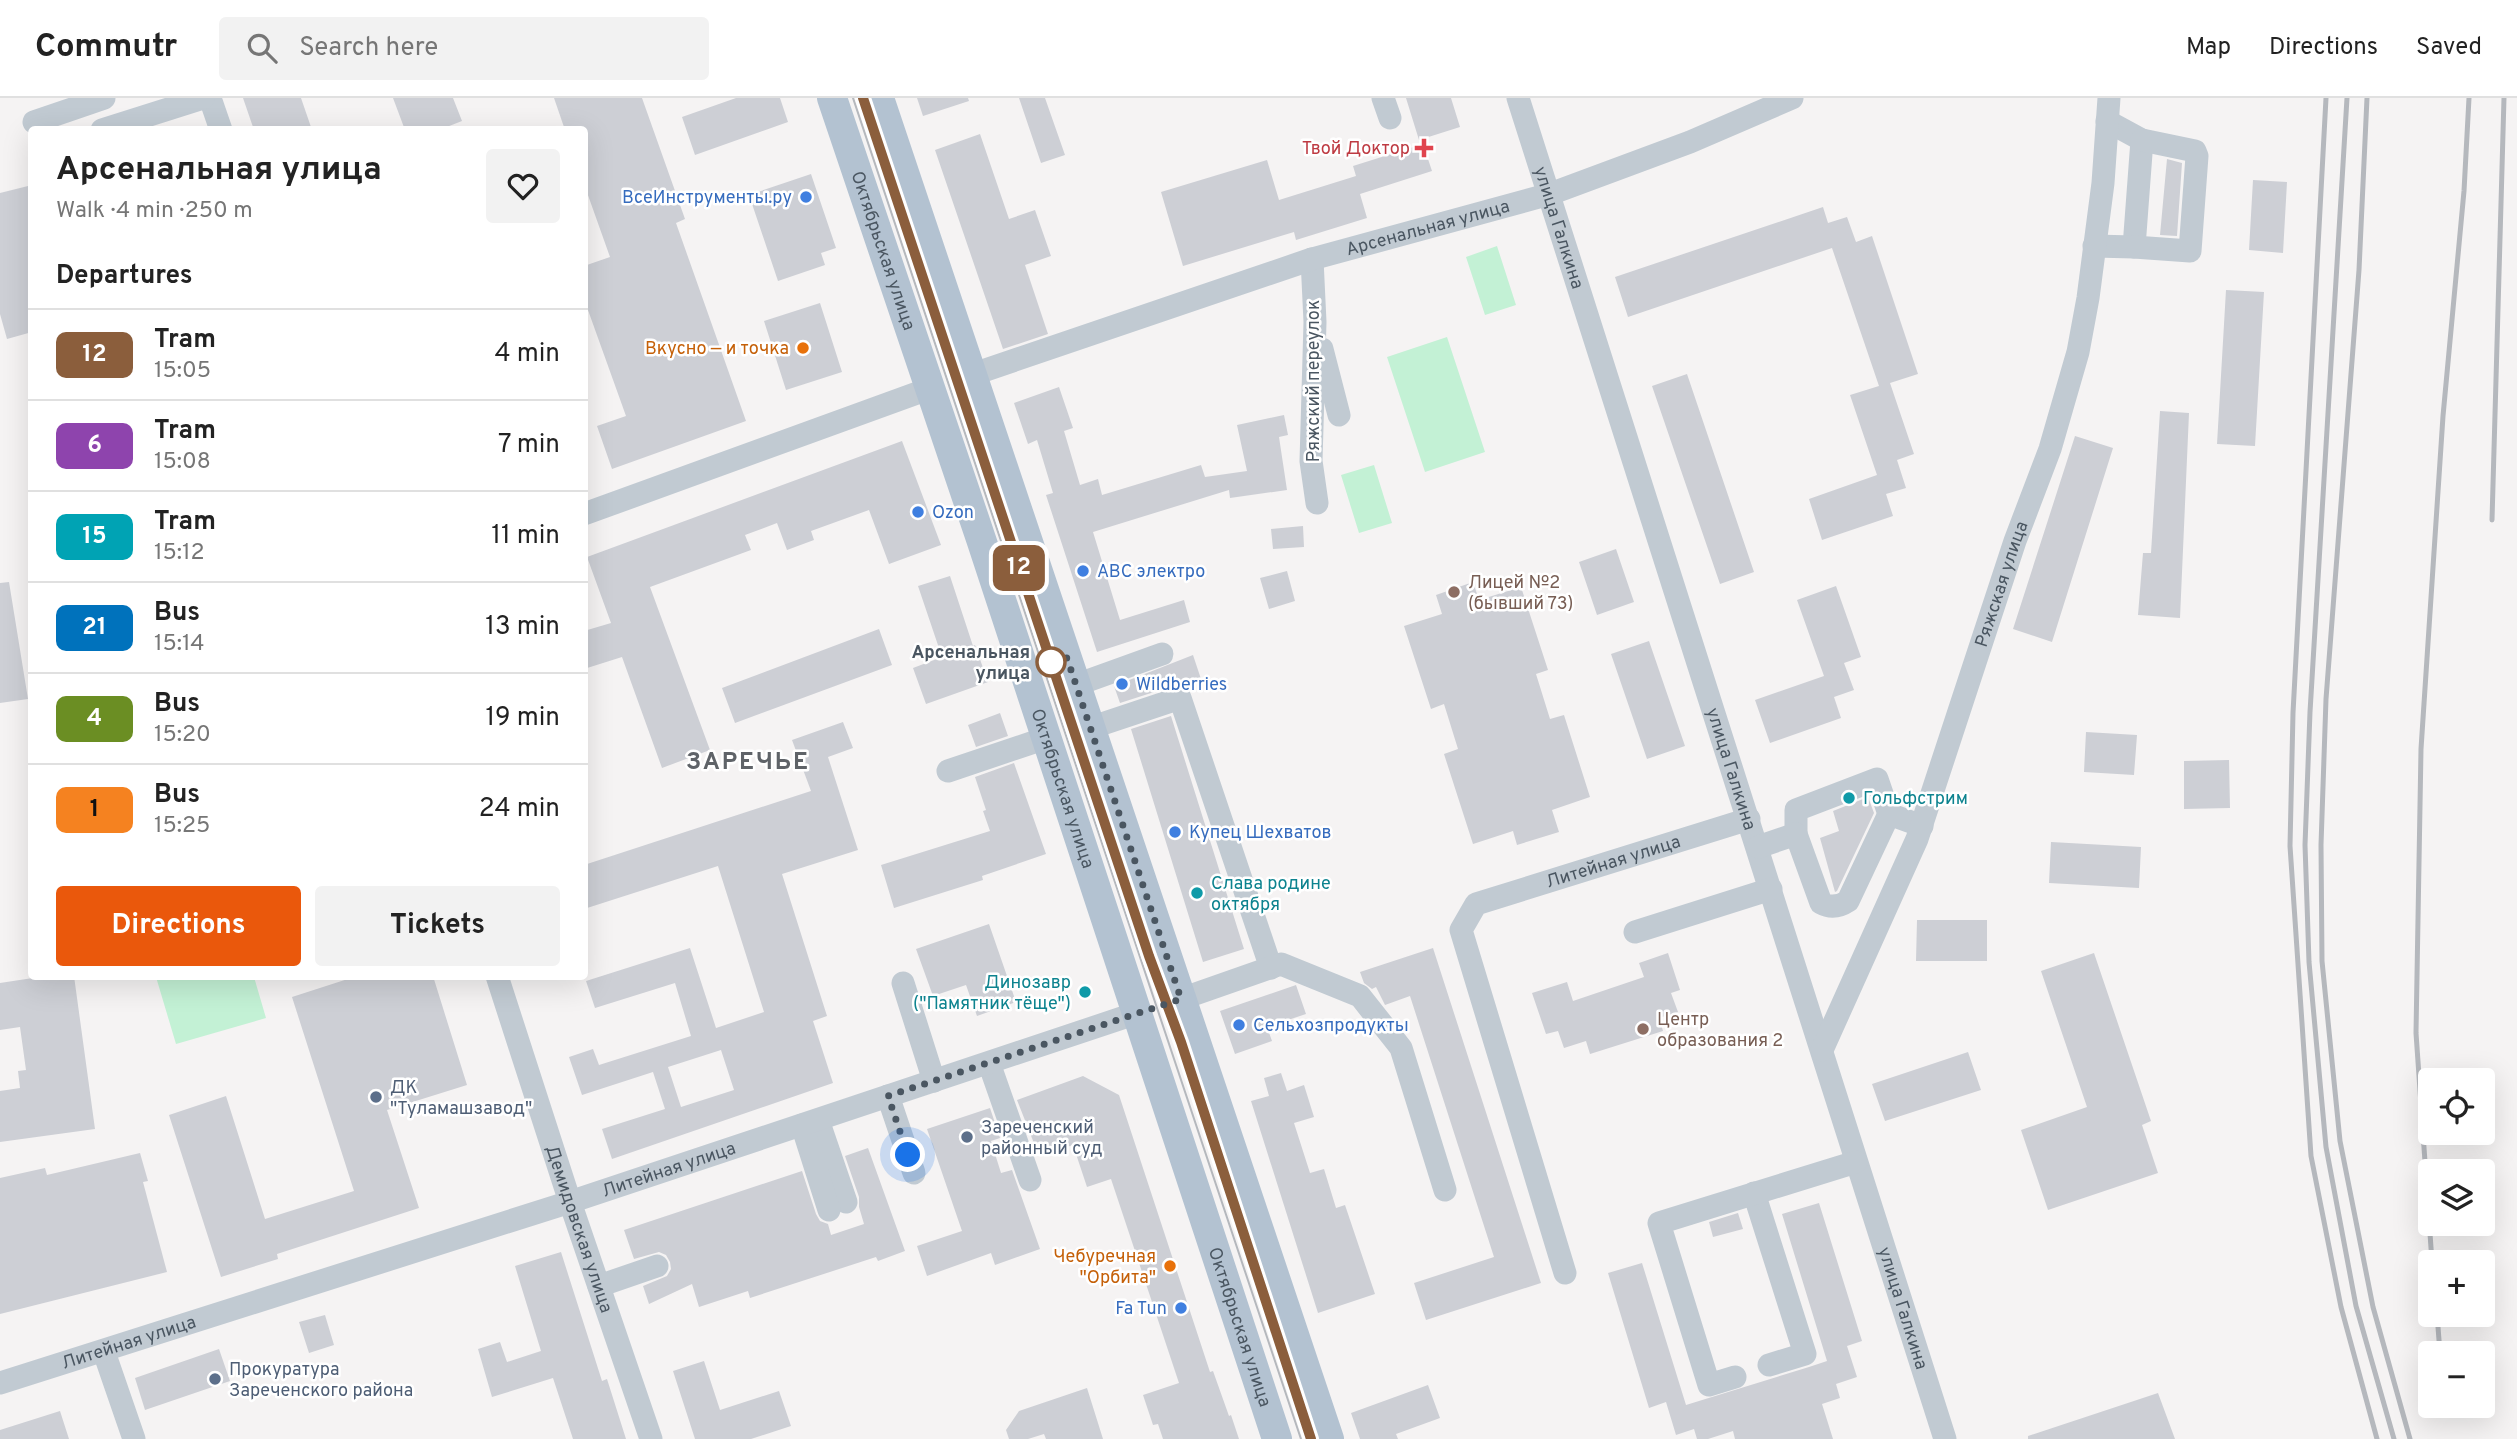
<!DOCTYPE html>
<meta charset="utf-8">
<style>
:root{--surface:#fff;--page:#f2f2f2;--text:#222;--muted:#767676;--line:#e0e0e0;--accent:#ea580c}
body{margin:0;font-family:Overpass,sans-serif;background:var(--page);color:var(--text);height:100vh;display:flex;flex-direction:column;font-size:26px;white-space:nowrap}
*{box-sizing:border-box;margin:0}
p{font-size:23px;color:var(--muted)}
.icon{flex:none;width:38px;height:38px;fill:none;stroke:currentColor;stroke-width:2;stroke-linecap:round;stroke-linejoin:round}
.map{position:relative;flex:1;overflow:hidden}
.panel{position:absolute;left:28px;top:28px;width:560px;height:854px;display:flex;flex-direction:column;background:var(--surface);border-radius:7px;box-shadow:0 7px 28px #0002}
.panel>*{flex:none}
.badge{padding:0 14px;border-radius:10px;font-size:24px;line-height:46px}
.fabs{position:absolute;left:2418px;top:970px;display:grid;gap:14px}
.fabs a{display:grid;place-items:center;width:77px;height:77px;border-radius:7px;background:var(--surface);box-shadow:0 7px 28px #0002;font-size:35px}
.you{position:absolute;width:35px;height:35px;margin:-18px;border:5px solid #fff;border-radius:50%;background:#1a73e8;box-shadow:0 0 0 10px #1a73e833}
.map>.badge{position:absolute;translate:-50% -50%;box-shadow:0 0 0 4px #fff}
h2{padding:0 28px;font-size:26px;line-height:63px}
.round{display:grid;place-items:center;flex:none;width:74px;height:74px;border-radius:7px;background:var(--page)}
.overview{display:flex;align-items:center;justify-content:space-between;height:119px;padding:0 28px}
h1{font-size:33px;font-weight:700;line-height:52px}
.button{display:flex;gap:14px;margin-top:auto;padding:14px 28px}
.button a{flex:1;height:80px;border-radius:7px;background:var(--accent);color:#fff;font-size:28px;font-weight:700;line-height:80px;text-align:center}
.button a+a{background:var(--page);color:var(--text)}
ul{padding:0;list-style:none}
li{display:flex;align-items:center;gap:21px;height:91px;padding:0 28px;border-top:2px solid var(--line)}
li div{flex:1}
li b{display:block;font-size:26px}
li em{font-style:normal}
li .badge{min-width:77px;font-weight:700;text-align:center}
header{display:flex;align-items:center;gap:42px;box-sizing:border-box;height:98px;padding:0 35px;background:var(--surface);border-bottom:2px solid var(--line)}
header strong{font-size:33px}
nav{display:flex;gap:38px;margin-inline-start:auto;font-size:24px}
.search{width:490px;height:63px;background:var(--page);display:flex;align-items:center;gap:18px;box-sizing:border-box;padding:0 24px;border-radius:7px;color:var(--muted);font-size:26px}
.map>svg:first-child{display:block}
.green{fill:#c3f1d5}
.building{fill:#cdcfd5;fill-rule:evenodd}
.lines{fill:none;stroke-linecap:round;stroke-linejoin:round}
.minor{stroke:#c1cad2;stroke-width:23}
.major{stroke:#b3c2d1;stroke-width:30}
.tram{stroke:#b5b8bd;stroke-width:2}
.rail{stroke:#b5b8bd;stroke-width:5}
.line-casing{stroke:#fff;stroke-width:16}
.line{stroke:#8b5e3c;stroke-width:10}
.walk{stroke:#4a5661;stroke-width:7;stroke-dasharray:0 12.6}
.health-dot{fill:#e0444e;stroke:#fff;stroke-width:2.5}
.shop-dot{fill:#3f7fe0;stroke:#fff;stroke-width:2.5}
.food-dot{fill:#e8710a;stroke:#fff;stroke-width:2.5}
.education-dot{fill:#8d6e63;stroke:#fff;stroke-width:2.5}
.stop-dot{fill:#fff;stroke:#8b5e3c;stroke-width:3.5}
.culture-dot{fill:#0f9aa8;stroke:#fff;stroke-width:2.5}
.service-dot{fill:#5c6f8a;stroke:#fff;stroke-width:2.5}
.labels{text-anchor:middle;stroke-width:5;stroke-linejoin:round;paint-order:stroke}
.health-label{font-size:18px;fill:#be3a42;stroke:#fff;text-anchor:end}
.shop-label{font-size:18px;fill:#366cbe;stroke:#fff;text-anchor:start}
.street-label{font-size:18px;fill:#4a5661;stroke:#fff}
.food-label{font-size:18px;fill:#c56008;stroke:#fff;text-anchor:end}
.education-label{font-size:18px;fill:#785e54;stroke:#fff;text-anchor:start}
.stop-label{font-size:18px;font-weight:bold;fill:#4a5661;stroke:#fff;text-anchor:end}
.culture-label{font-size:18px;fill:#0d838f;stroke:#fff;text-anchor:start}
.service-label{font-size:18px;fill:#4e5e75;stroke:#fff;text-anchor:start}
.district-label{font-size:24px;font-weight:bold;letter-spacing:2px;fill:#5f6368;stroke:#fff}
</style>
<header>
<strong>Commutr</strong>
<div class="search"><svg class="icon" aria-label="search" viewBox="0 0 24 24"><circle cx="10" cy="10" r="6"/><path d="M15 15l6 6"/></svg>Search here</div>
<nav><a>Map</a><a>Directions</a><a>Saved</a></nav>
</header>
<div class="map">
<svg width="2517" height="1341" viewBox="0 0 2517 1341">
<rect width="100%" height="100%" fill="#f5f3f3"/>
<path class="green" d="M1497 148 1516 207 1485 217 1466 159Z
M1447 239 1485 354 1425 374 1387 259Z
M1374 367 1392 425 1359 435 1341 377Z
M156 879H254L266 920 176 946Z"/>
<path class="building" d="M243 0H301L312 32H254Z
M393 0H453L462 23 439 32H405Z
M554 0H642L685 121 676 125 746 323 612 371 597 328 626 318 584 201V168L610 159 584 86V32H565Z
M736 0H780L788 24 695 57 682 19Z
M917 0H968L969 3 923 18Z
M1019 0H1045L1065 57 1041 65Z
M1406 0H1451L1460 29 1419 42Z
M980 36 1009 121 1035 112 1051 158 1025 167 1048 236 1003 251 935 52Z
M1423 46 1432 73 1360 96 1367 120 1296 142 1294 134 1183 168 1161 94 1267 62 1279 102 1356 78 1353 68Z
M2167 61 2182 65 2177 138 2160 137Z
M811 76 836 150 821 155 825 167 778 183 749 97Z
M2253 82 2287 84 2283 155 2249 152Z
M32 87V234L7 241 0 216V95Z
M1823 109 1828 125 1847 119 1856 144 1872 138 1918 276 1890 285 1914 356 1897 362 1906 390 1886 396 1893 418 1822 442 1809 401 1877 377 1850 297 1879 288 1832 150 1628 219 1615 179Z
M2226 192 2264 194 2255 348 2217 346Z
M820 205 842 274 786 292 764 223Z
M1687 276 1754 474 1720 486 1652 288Z
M1059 289 1073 330 1064 333 1080 387 1098 381 1102 397 1201 367 1205 379 1247 373 1237 327 1284 317 1288 337 1279 339 1287 392 1230 400 1229 392 1093 434 1120 522 1184 502 1190 524 1097 554 1046 397 1053 395 1037 342 1028 346 1014 305Z
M2160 313 2189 315 2180 520 2138 517 2143 455H2151Z
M2075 338 2113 350 2052 544 2013 531Z
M902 343 941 447 889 466 869 412 811 433 814 442 787 452 777 425 745 437 751 452 650 489 710 652 662 670 622 559 584 571V533L611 525 587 459Z
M1303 428 1304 449 1273 451 1271 431Z
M1616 451 1634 504 1597 517 1579 464Z
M1287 473 1295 503 1269 511 1260 480Z
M950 478 973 548 975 547 988 584 926 606 913 570 942 559 918 488Z
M9 484 28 601 0 605V485Z
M1473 484 1479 502 1521 489 1548 572 1536 576 1550 621 1564 617 1590 699 1552 712 1559 734 1517 747 1513 733 1473 746 1444 656 1458 651 1444 606 1431 611 1404 528 1442 516 1436 497Z
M1836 488 1861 559 1844 565 1854 592 1834 599 1841 620 1770 645 1755 602 1824 578 1797 502Z
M879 531 892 567 735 625 722 590Z
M1649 543 1685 648 1647 661 1611 556Z
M1193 557 1202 584 1188 589 1176 587 1120 605 1114 588Z
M1000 615 1008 638 976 649 968 627Z
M1171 618 1244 851 1203 864 1131 631Z
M843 624 853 650 828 659 858 752 782 776 827 918 813 923 833 985 612 1061 602 1031 665 1011 653 974 582 997 569 959 593 951 599 967 691 938 675 885 595 910 586 883 690 850 716 930 764 914 718 768 584 811V767L811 693 792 642ZM721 952 734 992 681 1009 668 969Z
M2086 634 2137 637 2134 677 2084 674Z
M2229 662 2230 710 2184 711V663Z
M1014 665 1046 756 982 778 983 782 894 810 881 767 990 733 983 713 986 712 975 679Z
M1868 699 1874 715 1837 793 1835 794 1820 740 1839 733 1833 713Z
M2051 744 2141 749 2139 790 2049 785Z
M1917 822H1987V863H1916Z
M989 826 1016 904 977 918 966 887 933 898 916 851Z
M1433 850 1541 1185 1426 1222 1414 1185 1494 1159 1410 898 1385 907 1376 889 1372 891 1364 885 1360 874Z
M1668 855 1680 892 1671 895 1678 914 1659 920 1663 933 1590 956 1586 943 1564 950 1558 933 1546 936 1532 895 1567 884 1573 903 1644 879 1639 865Z
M2094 855 2151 1023 2142 1027 2158 1075 2048 1112 2021 1032 2087 1009 2041 873Z
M46 878H74L95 1031 0 1044V993L20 990 18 973 26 972 20 929 0 932V885Z
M357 878H433L467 987 387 1012 419 1110 277 1156 278 1161 221 1179 169 1017 226 998 265 1121 354 1093 292 899Z
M1296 887 1306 916 1267 929 1272 943 1235 956 1220 913Z
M1968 954 1981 992 1885 1023 1872 986Z
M1281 975 1287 993 1304 987 1314 1019 1294 1025 1310 1075 1324 1071 1336 1110 1345 1107 1375 1196 1318 1215 1251 1003 1269 998 1264 980Z
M1083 978 1119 997 1210 1274 1213 1273 1229 1318 1231 1317 1239 1341H1163L1158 1326 1153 1327 1143 1297 1179 1285 1111 1081 1087 1089 1073 1047 1039 1058 1017 1002Z
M990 1010 1000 1040 991 1043 1001 1075 1012 1072 1040 1151 995 1167 991 1155 927 1178 917 1148 962 1133 927 1031Z
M868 1050 905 1153 878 1163 876 1159 750 1200 748 1193 699 1209 692 1186 649 1206 643 1188 667 1178 671 1171 670 1164 666 1157 659 1154 634 1161 624 1132 802 1073 816 1116 820 1123 828 1126 831 1137 864 1126 859 1109V1099L845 1058Z
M140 1055 148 1083 143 1084 167 1174 0 1216V1080L45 1070 47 1077Z
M1819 1105 1862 1243 1847 1248 1857 1279 1836 1286 1840 1300 1822 1306 1833 1341H1735L1733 1333 1708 1341H1697L1694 1331 1676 1337 1666 1304 1649 1310 1608 1175 1642 1165 1686 1307 1809 1269 1827 1263 1782 1116Z
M1738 1115 1743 1131 1713 1139 1709 1124Z
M561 1154 602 1283 607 1281 626 1341H573L553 1280 492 1299 478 1251 500 1244 507 1264 541 1253 515 1168Z
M325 1217 334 1247 309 1255 299 1224Z
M219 1251 230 1283 145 1312 135 1280Z
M704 1263 720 1312 779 1293 791 1328 751 1341H695L673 1273Z
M1428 1287 1440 1320 1396 1336 1398 1341H1360L1351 1315Z
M1087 1290 1103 1341H1046L1044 1336 1028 1341H1009L1006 1332 1019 1313Z
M2158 1295 2175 1341H2028V1338Z
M60 1313 69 1341H0V1332Z"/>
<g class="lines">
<g class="minor">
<path d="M210 0 221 32"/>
<path d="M1383 0 1390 20"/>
<path id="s1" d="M1518 0 1945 1341"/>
<path d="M2107 23 2142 42 2134 149"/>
<path d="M34 24 104 0"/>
<path d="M102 32 203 0"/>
<path d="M2094 148 2134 149 2190 153 2197 58 2195 53 2142 42"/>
<path d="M1312 161 1315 224 1311 363 1317 405"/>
<path d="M1322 251 1339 317"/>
<path id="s2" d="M971 277 1312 161 1550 96 1690 44 1792 0"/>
<path d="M584 416 931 290"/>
<path d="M1076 587 1162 556"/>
<path d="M1090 630 1180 600 1271 870"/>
<path d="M948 673 1046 640"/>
<path d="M1796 736V712L1877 681 1889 716"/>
<path d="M1758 749 1796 736 1821 805C1830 810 1839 809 1848 803L1889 716 1922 728"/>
<path d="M1635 834 1771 791"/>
<path id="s3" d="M497 878 570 1104 651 1341"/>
<path d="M903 885 934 983"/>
<path d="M1181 901 1281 866 1360 898 1401 950 1445 1092"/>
<path id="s4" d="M1822 952 1917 741 2015 443 2050 351 2078 254 2088 200 2103 85 2109 0"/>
<path d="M989 965 1030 1082"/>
<path d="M888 998 914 1075"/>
<path d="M818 1022 846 1104"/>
<path d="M802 1027 829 1112"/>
<path d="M1754 1095 1805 1256 1769 1267"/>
<path id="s5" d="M1565 1175 1461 832 1476 806 1749 721"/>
<path d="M599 1188 657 1168"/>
<path d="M104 1254 134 1341"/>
<path d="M1735 1279 1709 1287 1659 1125 1856 1064"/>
<path id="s6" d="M0 1285 570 1104 1137 915"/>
</g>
<g class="major">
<path id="s7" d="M832 0 982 444 1277 1341"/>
<path d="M879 0 1329 1341"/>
</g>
<path class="tram" d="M853 0 1301 1341
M912 146 952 269
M1168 909 1200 1002"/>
<path class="rail" d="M2326 0 2293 615 2290 748 2311 1058 2341 1209 2377 1341
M2347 0 2310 614 2305 747 2309 864 2326 1049 2356 1208 2394 1341
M2367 0 2359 172 2326 601 2321 747 2322 863 2340 1043 2373 1209 2410 1341
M2492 422 2504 0
M2432 1164 2416 935 2421 651 2443 318 2464 93 2469 0
M2437 1216 2440 1255
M2445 1307 2446 1314"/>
</g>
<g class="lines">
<g class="line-casing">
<path id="line" d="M863 0 1149 858 1181 944 1311 1341"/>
</g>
<use href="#line" class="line"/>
<path class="walk" d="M908 1057 888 998 1181 901 1067 560 1051 564"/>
</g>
<path class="health-dot" d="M1420.5 39.5h7v7h7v7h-7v7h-7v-7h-7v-7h7z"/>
<g class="shop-dot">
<circle cx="806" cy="99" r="7"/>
<circle cx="918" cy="414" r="7"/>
<circle cx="1083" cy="473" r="7"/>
<circle cx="1122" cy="586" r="7"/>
<circle cx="1175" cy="734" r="7"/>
<circle cx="1239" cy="927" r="7"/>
<circle cx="1181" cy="1210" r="7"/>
</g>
<g class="food-dot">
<circle cx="803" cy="250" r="7"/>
<circle cx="1170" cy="1168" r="7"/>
</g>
<g class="education-dot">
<circle cx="1454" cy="494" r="7"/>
<circle cx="1643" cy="931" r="7"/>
</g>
<circle class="stop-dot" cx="1051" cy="564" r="14"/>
<g class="culture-dot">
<circle cx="1849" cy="700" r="7"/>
<circle cx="1197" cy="795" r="7"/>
<circle cx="1085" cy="894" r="7"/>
</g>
<g class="service-dot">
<circle cx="376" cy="999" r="7"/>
<circle cx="967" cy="1039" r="7"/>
<circle cx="215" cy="1281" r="7"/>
</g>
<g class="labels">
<g class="health-label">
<text x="1410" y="56">Твой Доктор</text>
</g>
<g class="shop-label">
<text x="792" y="105" text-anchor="end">ВсеИнструменты.ру</text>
<text x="932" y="420">Ozon</text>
<text x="1097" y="479">АВС электро</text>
<text x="1136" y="592">Wildberries</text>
<text x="1189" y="740">Купец Шехватов</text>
<text x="1253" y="933">Сельхозпродукты</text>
<text x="1167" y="1216" text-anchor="end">Fa Tun</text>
</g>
<g class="street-label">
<text dy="6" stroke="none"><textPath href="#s2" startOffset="480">Арсенальная улица</textPath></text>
<text dy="6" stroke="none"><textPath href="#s1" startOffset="136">улица Галкина</textPath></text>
<text dy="6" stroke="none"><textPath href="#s7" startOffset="161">Октябрьская улица</textPath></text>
<text transform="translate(1313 283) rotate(-90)" y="6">Ряжский переулок</text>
<text dy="6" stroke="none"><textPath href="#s4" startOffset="500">Ряжская улица</textPath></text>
<text dy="6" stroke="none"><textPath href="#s1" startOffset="704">улица Галкина</textPath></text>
<text dy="6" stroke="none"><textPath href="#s7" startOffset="728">Октябрьская улица</textPath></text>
<text dy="6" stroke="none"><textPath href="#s5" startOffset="532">Литейная улица</textPath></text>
<text dy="6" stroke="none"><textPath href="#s6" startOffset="702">Литейная улица</textPath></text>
<text dy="6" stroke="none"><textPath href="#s3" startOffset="266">Демидовская улица</textPath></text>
<text dy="6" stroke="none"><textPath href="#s1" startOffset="1270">улица Галкина</textPath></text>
<text dy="6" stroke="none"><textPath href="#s7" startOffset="1295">Октябрьская улица</textPath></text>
<text dy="6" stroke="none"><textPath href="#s6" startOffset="135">Литейная улица</textPath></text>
</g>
<g class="food-label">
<text x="789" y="256">Вкусно — и точка</text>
<text x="1156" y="1164">Чебуречная<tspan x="1156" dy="21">"Орбита"</tspan></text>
</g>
<g class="education-label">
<text x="1468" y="490">Лицей №2<tspan x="1468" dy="21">(бывший 73)</tspan></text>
<text x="1657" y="927">Центр<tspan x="1657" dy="21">образования 2</tspan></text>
</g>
<g class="stop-label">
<text x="1030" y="560">Арсенальная<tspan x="1030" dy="21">улица</tspan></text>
</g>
<g class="culture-label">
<text x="1863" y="706">Гольфстрим</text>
<text x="1211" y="791">Слава родине<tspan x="1211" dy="21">октября</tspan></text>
<text x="1071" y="890" text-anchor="end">Динозавр<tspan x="1071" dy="21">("Памятник тёще")</tspan></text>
</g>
<g class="service-label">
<text x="390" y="995">ДК<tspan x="390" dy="21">"Туламашзавод"</tspan></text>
<text x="981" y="1035">Зареченский<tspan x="981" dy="21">районный суд</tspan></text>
<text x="229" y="1277">Прокуратура<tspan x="229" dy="21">Зареченского района</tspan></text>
</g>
<g class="district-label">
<text x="748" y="671">ЗАРЕЧЬЕ</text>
</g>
</g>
</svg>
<div class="fabs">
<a><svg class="icon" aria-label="locate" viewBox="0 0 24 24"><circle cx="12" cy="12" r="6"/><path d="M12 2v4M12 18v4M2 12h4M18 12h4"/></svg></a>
<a><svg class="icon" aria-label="layers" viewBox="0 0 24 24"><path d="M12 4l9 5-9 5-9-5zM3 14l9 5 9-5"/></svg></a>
<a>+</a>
<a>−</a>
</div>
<div class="you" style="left:908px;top:1057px"></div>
<b class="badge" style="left:1019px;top:470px;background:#8b5e3c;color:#fff">12</b>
<section class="panel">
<div class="overview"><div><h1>Арсенальная улица</h1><p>Walk · 4 min · 250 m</p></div><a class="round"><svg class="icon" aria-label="heart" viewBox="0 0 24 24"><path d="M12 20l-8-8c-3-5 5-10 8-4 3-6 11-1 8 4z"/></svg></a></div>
<h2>Departures</h2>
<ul>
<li><span class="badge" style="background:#8b5e3c;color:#fff">12</span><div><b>Tram</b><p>15:05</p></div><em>4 min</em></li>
<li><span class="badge" style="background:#8e44ad;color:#fff">6</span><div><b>Tram</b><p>15:08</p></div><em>7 min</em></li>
<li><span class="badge" style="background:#00a3b4;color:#fff">15</span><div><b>Tram</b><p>15:12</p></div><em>11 min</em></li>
<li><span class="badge" style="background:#0072bc;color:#fff">21</span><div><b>Bus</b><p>15:14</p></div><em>13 min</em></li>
<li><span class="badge" style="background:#6b8e23;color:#fff">4</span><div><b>Bus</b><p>15:20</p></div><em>19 min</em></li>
<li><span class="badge" style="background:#f58220;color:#111">1</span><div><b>Bus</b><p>15:25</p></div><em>24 min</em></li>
</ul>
<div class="button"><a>Directions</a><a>Tickets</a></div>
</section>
</div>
